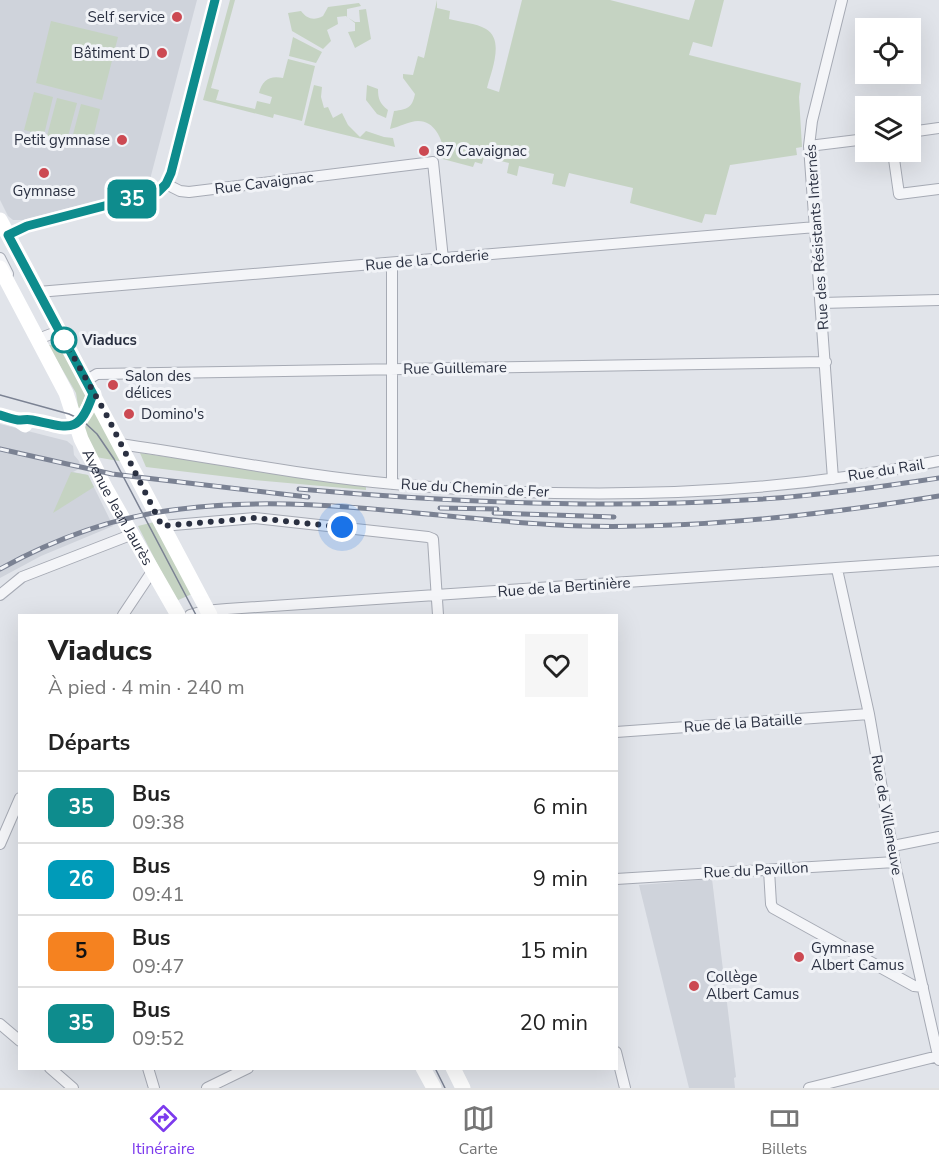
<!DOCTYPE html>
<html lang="fr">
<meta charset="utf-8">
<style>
:root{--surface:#fff;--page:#f6f6f6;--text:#222;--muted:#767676;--line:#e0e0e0;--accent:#7c3aed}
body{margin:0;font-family:"Nunito Sans",sans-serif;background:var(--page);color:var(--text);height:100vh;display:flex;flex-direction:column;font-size:22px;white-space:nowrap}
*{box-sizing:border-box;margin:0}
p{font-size:20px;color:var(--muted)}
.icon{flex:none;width:33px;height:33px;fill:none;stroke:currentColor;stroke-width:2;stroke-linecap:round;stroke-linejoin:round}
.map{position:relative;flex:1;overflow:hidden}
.side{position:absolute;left:18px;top:614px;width:600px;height:456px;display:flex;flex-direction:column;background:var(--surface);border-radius:0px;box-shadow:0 6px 24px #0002}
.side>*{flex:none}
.badge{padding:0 12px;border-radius:9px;font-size:21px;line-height:39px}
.fabs{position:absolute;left:855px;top:18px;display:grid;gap:12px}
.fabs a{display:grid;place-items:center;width:66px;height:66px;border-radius:0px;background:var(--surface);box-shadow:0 6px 24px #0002;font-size:30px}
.you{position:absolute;width:30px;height:30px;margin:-15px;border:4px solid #fff;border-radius:50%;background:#1a73e8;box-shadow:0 0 0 9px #1a73e833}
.map>.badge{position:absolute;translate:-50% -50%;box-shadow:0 0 0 3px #fff}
h2{padding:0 30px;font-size:22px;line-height:54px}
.round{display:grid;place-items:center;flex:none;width:63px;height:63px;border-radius:0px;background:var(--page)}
.summary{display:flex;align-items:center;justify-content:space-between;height:102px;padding:0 30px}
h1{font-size:28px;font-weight:800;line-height:45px}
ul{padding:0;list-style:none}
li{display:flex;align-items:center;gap:18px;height:72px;padding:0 30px;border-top:2px solid var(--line)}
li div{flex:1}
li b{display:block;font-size:22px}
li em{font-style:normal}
li .badge{min-width:66px;font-weight:700;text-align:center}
.menu{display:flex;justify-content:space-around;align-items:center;height:84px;border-top:2px solid var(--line);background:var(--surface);font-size:16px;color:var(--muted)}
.menu a{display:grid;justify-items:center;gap:3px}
.menu .selected{color:var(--accent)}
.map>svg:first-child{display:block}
.built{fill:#cfd3db}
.green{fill:#c5d3c2}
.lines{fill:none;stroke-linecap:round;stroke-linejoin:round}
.street-casing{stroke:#a6aab4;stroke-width:12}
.street{stroke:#f4f5f8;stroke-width:10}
.secondary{stroke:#fff;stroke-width:15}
.tram{stroke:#7b8293;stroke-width:1.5}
.rail-casing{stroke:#7b8293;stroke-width:5}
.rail{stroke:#f1f3f7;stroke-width:3;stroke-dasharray:9;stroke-linecap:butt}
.line-casing{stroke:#fff;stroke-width:14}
.line{stroke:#0e8c8d;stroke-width:9}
.walk{stroke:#2a3041;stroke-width:6;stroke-dasharray:0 10.8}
.poi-dot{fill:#cc4952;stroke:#f1f3f7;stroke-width:2}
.stop-dot{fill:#fff;stroke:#0e8c8d;stroke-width:3}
.labels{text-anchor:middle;stroke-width:6;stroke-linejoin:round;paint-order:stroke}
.poi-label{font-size:15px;fill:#2a3041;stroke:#f1f3f7;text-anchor:start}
.street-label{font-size:15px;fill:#2a3041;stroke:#f1f3f7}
.stop-label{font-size:15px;font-weight:bold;fill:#2a3041;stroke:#f1f3f7;text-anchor:start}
</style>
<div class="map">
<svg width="939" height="1088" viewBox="0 0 939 1088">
<rect width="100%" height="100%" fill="#e1e4ea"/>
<path class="built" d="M0 0H197L148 187 23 220H13L8 216 0 200Z
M0 424 67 441 73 446 74 455 79 461 81 468 73 472 88 475 113 526 41 556 0 578Z
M712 879 736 1077 734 1078 735 1088H689L639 885Z"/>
<path class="green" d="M230 0H235L211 88 219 90 216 100 255 109 257 101 270 104 272 97 259 93C262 80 270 75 283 78L288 59 315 66 302 121 274 114 273 118 203 100Z
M437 0V8L450 11 449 19C460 22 476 23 486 29 505 40 491 72 487 88L499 92 522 0H610L689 20 695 0H724L712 47 693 42 689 55 801 83 799 97 802 147 796 148 797 155 730 165 716 215 705 214 702 223 630 203 633 188 569 173 565 187 552 184 554 174 519 166 517 176 507 173 509 163 484 157 482 164 475 162 473 167 439 158 444 152C442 139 435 121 418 121 410 121 399 127 390 129L394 111C408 109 412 108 415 94L403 78V74L413 75 418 56 424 58Z
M359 3 361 6 347 9V17L355 22H360L359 10 366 9 371 39 355 48 348 32 355 31V23L346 16 337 17 338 24 327 30 331 41 323 49 292 31 288 13 301 11C307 19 314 21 323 16L328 7Z
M51 21 118 37 102 100 36 83Z
M293 37 322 52 316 63 289 56Z
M314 85 322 87 321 97 324 108 328 107 333 118 342 113 348 125 360 137 366 131 384 137 393 138 395 147 304 125Z
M367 85 378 89C378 99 380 104 388 110L386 118 377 114 366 100Z
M34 92 53 97 44 135 24 130Z
M57 98 77 103 67 140 47 136Z
M81 104 100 109 91 147 71 142Z
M48 345H61L88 391 79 412 76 393Z
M93 410 130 463 90 456 81 437Z
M140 453 366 485V490L254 480 146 467Z
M71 472 88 475 94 487 53 513Z
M154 522 192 594 176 601 138 526Z"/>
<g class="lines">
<g class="street-casing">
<path id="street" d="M910 132 939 128
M809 146 866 139
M893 152 899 194 939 189
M166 184 180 191 189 192 433 162 443 259
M8 235 27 226 157 192 166 184 171 173 215 0
M0 258 8 274
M392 263V484
M38 292 816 227
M821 303 939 300
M38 339 59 331
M87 380 97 374 826 362
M120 444C211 457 302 476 394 484 575 500 760 498 939 461
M833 479 809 146 812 121 842 0
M162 526 255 518 428 537 433 539 438 615
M837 569 869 714 896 869 939 1060
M0 595 22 577 133 534
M123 615 153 570
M190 615 204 611 227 609 939 561
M616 732 869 714
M0 844 20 798
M893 846 939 837
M769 870 771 904 773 908 914 986 923 987
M616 879 895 862
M0 1024 20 1041
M616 1052 625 1088
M50 1068 73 1088
M148 1068 154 1088
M207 1088 248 1068
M809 1088 938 1056"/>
</g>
<use href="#street" class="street"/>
<g class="secondary">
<path d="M0 220C71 351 140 483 210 615"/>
<path id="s1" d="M0 268 66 393 81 439 106 489 178 615"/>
<path d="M0 415 18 420 25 425"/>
<path d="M18 420C58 416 73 451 94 394"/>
<path d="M423 1068 434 1088"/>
<path d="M453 1068 463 1088"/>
</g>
<path class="tram" d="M0 395 69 414 82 420 97 434 114 459 196 615
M435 1068 445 1088"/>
<g class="rail-casing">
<path id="rail" d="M0 449 112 474 308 497
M299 489C446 502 597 509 745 500 810 497 874 488 939 478
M440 508 497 509
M494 513 614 517
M0 569C56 538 117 516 181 509 314 492 448 522 582 526 701 529 822 515 939 496"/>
</g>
<use href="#rail" class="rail"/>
</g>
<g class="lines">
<g class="line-casing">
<path id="line" d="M0 415C6 417 12 419 18 420 24 420 27 419 32 420 70 428 79 435 93 394L8 235 27 226 158 192 166 184 171 173 215 0"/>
</g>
<use href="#line" class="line"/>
<path class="walk" d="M64 340 106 414 162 526 255 518 342 527"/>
</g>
<g class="poi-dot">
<circle cx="177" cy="17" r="6"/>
<circle cx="162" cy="53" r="6"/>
<circle cx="122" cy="140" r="6"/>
<circle cx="424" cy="151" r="6"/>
<circle cx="44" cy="173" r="6"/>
<circle cx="113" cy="385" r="6"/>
<circle cx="129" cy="414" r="6"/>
<circle cx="799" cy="957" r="6"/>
<circle cx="694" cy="986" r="6"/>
</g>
<circle class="stop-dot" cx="64" cy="340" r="12"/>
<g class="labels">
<g class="poi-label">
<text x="165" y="22" text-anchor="end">Self service</text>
<text x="150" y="58" text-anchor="end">Bâtiment D</text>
<text x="110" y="145" text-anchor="end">Petit gymnase</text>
<text x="436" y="156">87 Cavaignac</text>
<text x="44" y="196" text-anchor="middle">Gymnase</text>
<text x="125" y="381">Salon des<tspan x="125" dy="17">délices</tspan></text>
<text x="141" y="419">Domino's</text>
<text x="811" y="953">Gymnase<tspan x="811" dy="17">Albert Camus</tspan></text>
<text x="706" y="982">Collège<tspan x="706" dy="17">Albert Camus</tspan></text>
</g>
<g class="street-label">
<text transform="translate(264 183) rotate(-7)" y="5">Rue Cavaignac</text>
<text transform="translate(817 237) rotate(-94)" y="5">Rue des Résistants Internés</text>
<text transform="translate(427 260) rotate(-5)" y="5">Rue de la Corderie</text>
<text transform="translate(455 368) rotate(-1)" y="5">Rue Guillemare</text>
<text transform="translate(886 470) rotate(-9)" y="5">Rue du Rail</text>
<text transform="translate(475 488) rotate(3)" y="5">Rue du Chemin de Fer</text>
<text dy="5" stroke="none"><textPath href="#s1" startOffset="267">Avenue Jean Jaurès</textPath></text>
<text transform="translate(564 587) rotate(-4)" y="5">Rue de la Bertinière</text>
<text transform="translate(743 723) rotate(-4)" y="5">Rue de la Bataille</text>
<text transform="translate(887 815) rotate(80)" y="5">Rue de Villeneuve</text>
<text transform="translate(756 870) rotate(-3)" y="5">Rue du Pavillon</text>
</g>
<g class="stop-label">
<text x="82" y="345">Viaducs</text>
</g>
</g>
</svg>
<div class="fabs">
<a><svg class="icon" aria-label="locate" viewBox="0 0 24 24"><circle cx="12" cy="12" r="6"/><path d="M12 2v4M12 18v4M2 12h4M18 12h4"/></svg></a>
<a><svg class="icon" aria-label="layers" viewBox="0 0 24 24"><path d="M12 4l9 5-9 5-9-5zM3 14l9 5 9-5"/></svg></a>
</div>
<div class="you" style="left:342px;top:527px"></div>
<b class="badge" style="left:132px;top:199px;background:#0e8c8d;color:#fff">35</b>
<section class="side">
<div class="summary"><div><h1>Viaducs</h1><p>À pied · 4 min · 240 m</p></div><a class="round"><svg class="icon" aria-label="heart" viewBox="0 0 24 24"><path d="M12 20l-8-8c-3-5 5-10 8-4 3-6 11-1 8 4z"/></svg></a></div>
<h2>Départs</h2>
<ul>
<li><span class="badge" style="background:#0e8c8d;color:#fff">35</span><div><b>Bus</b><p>09:38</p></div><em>6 min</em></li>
<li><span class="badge" style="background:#009bb9;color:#fff">26</span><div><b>Bus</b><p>09:41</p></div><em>9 min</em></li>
<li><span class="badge" style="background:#f58220;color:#111">5</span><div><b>Bus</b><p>09:47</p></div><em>15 min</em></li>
<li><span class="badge" style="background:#0e8c8d;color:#fff">35</span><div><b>Bus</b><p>09:52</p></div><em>20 min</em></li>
</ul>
</section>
</div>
<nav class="menu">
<a class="selected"><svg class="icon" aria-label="directions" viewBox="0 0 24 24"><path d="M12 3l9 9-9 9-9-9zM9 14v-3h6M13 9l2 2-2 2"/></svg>Itinéraire</a>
<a><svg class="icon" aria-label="map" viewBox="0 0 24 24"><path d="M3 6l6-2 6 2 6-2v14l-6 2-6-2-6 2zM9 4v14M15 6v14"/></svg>Carte</a>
<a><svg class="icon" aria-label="tickets" viewBox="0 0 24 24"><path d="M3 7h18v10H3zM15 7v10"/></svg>Billets</a>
</nav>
